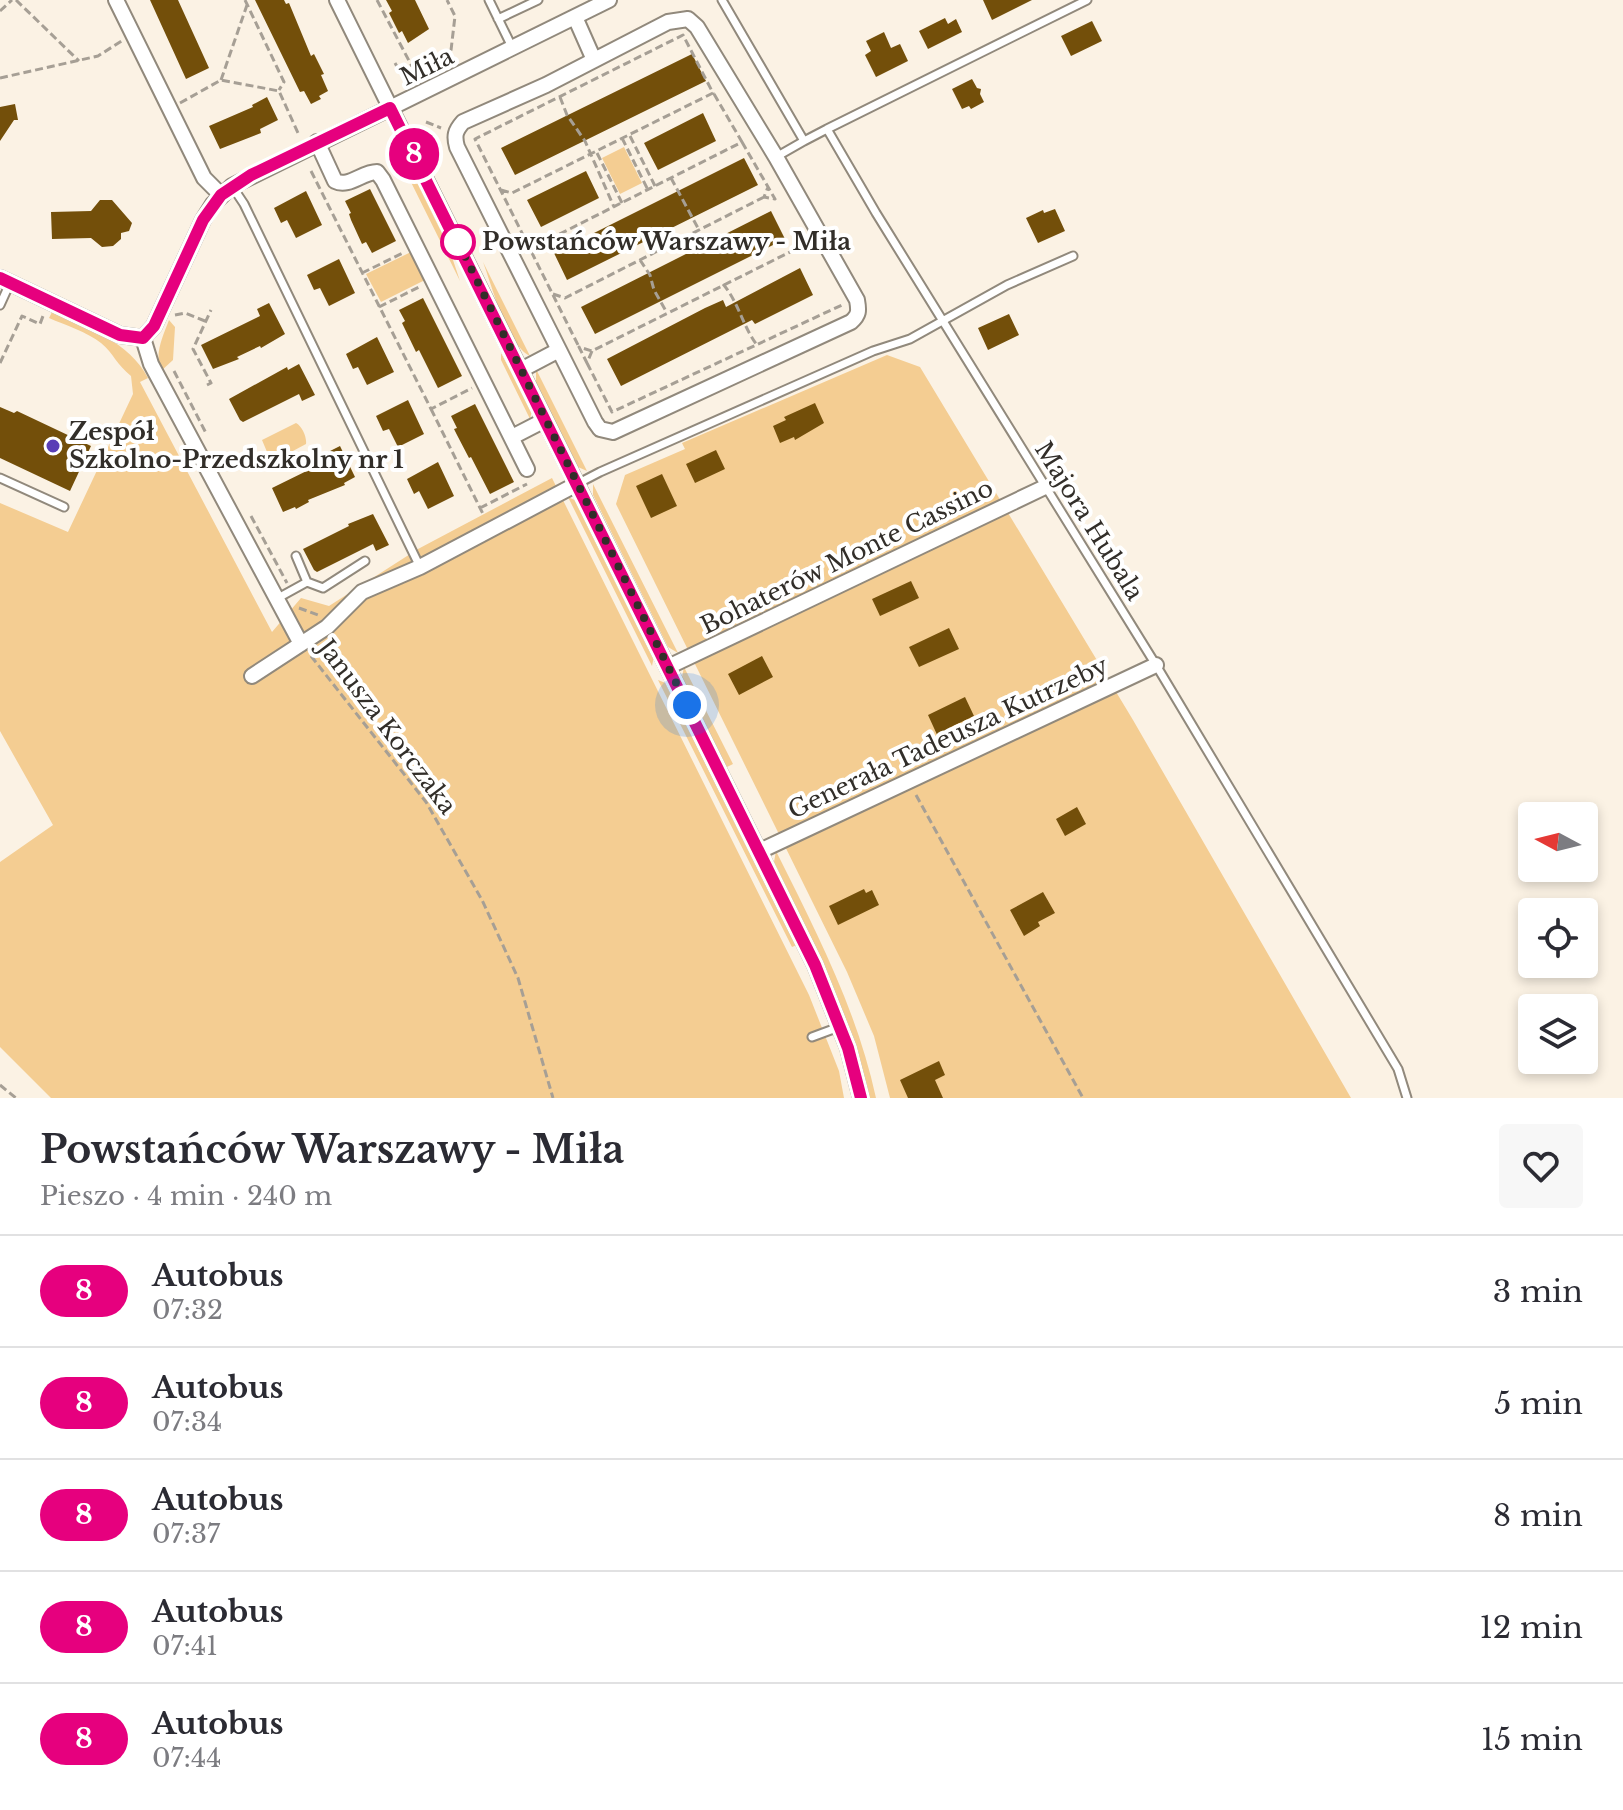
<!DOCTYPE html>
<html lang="pl">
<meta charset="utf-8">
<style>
:root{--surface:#fff;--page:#f7f7f7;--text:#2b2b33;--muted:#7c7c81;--line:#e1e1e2}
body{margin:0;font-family:"Libre Baskerville",serif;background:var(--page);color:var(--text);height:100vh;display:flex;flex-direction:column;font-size:30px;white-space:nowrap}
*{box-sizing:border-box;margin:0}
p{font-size:26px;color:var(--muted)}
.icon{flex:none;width:44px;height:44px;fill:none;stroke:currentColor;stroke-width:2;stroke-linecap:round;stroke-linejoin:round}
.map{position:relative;height:1098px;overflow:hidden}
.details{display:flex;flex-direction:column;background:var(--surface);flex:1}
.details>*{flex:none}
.badge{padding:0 16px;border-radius:26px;font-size:28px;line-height:52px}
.needle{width:52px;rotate:277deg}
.fabs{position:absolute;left:1518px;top:802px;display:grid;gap:16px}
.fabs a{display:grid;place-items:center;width:80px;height:80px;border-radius:8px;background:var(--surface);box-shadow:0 4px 12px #0003;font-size:40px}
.you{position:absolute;width:40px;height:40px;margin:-20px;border:6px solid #fff;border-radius:50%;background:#1a73e8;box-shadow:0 0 0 12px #1a73e833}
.map>.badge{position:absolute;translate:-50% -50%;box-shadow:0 0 0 4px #fff}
.round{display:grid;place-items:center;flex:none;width:84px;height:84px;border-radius:8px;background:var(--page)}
.headline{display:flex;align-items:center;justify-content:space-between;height:136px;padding:0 40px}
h1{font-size:38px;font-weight:700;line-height:60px}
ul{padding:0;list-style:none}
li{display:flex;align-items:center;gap:24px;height:112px;padding:0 40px;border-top:2px solid var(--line)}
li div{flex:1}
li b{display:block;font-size:30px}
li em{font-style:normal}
li .badge{min-width:88px;font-weight:700;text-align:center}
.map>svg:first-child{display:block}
.green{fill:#f4cd92}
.building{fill:#734f0a}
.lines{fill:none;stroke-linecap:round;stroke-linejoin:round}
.service-casing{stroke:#91897c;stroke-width:11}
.minor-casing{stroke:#91897c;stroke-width:18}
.path{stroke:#a69f95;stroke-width:3;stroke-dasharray:8 4;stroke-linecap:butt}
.service{stroke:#fff;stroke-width:7}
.minor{stroke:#fff;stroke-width:14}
.line-casing{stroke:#fff;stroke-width:18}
.line{stroke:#e6007e;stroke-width:12}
.walk{stroke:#322e29;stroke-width:8;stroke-dasharray:0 14.4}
.stop-dot{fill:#fff;stroke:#e6007e;stroke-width:4}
.poi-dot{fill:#593eb6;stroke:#fff;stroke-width:3}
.labels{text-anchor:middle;stroke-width:8;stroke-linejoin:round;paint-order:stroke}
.street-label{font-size:24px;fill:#322e29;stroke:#fff}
.stop-label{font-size:24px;font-weight:bold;fill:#322e29;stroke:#fff;text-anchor:start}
.poi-label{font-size:24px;font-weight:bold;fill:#322e29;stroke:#fff;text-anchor:start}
</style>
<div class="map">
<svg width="1623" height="1098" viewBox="0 0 1623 1098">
<rect width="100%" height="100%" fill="#fbf2e4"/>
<path class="green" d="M624 147 642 183 620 194 602 158Z
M404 154 444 233 460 281 398 156Z
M411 252 425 280 381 302 366 274Z
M483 262 530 356C507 345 492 286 483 262Z
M52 312C88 329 129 341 148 378L140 382 272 632 301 598 329 606 418 549 552 478 809 995 839 1071 844 1098H51L0 1047V862L53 825 0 731V503L68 532 133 394 131 376C116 364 114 354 101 343 87 332 65 325 49 318Z
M169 320 175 327 173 360 161 371C154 354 163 336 169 320Z
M501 353 532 410 530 419 501 360Z
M887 355 920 367 1133 720 1351 1098H890L874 1036 847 972 616 504 625 475 685 449 682 443Z
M536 369 587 471 578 467 536 382Z
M296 423C302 426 307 437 306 444L276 460 270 459 262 440Z
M593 484 678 653 668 647 593 495Z
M568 497 577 501 654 656 652 666Z
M684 667 733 764 727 767 682 677Z
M658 680 668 684 797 945 792 947Z
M776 851C816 931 857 1010 876 1098H870C850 1014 812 939 774 862Z"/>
<path class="building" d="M150 0H178L209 68 186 79Z
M255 0H284L286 4 289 3 311 56 314 54 324 74 321 75 328 91 319 96 321 99 311 104 304 91 300 92Z
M386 0H415L429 29 408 43 402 31 399 33 389 13 392 11Z
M983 0H1032L992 20Z
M945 18 948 24 956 19 962 32 928 49 919 31Z
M1092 21 1102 41 1071 56 1061 36Z
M884 32 891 48 900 44 908 61 876 77 865 55 871 51 866 41Z
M692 54 706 81 515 175 501 148Z
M972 79 977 88 981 89 980 94 984 102 971 109 969 106 962 109 952 89Z
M267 97 278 120 260 129 261 133 220 149 209 126 253 107 252 105Z
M15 104 18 120H14L0 141V107Z
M703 113 716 141 658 170 644 143Z
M744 158 758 185 567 280 554 253Z
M586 171 599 198 541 227 527 200Z
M370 189 396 241 372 253 366 242 362 244 351 220 349 214 351 213 345 201Z
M306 191 322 225 296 238 287 220 281 223 274 208Z
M100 200H112L132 223 129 231 121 233V239L113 246 102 247 91 238 52 239 51 212 91 211Z
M1055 209 1065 231 1038 243 1026 218 1043 210 1044 213Z
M771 211 785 239 595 334 581 307Z
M339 259 355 293 329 306 320 288 314 290 307 275Z
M800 268 813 295 755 324 752 320 621 386 607 359 705 308 723 300 726 307Z
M423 298 462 376 438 388 419 350 416 352 402 323 405 321 399 310Z
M269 303 285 334 261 348 260 346 237 357 239 359 213 369 201 345 260 316 257 309Z
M1009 314 1019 335 988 350 978 328Z
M377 337 394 372 367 385 358 367 353 369 346 354Z
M299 364 315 395 302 401 299 394 243 422 240 420 229 399 287 367 288 370Z
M408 400 424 434 398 447 389 429 383 431 376 416Z
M815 403 824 423 795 440 794 437 780 443 773 426 786 420 784 417Z
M475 404 514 482 490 494 471 457 469 458 457 435 454 429 457 428 451 416Z
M0 407 14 413 17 411 91 446 70 491 0 458Z
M340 446 355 477 344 483 345 485 308 500 309 502 296 509 295 507 283 512 272 488 331 459 328 452Z
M716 450 725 469 695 483 686 464Z
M438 462 454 496 428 509 419 491 414 494 407 479Z
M662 474 677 506 651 518 636 486Z
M373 514 389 545 376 551 373 544 317 572 314 570 303 549 349 526 348 524Z
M911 581 919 598 880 616 872 599Z
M949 628 959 649 919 667 909 647Z
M762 656 773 677 739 695 728 674Z
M965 697 974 716 951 727 953 732 939 739 928 715Z
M1077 807 1086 824 1065 836 1056 819Z
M864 889 866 893 872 890 879 905 838 925 829 906Z
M1043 892 1055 913 1038 922 1040 926 1024 936 1010 910Z
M939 1061 945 1075 935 1080 943 1098H908L900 1080Z"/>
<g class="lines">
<g class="service-casing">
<path id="service" d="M489 0 512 47
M722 0 804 141 827 129 876 213 1156 665 1398 1069 1407 1098
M498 19 538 0
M827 129 1087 0
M776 157 804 141
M232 186 244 204 420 567
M0 305 10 283
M0 478 64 507
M577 484 600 472 873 351 910 339 1007 285 1073 256
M296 556 307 582 323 588 365 561
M278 598 307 582
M812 1037 839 1027"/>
</g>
<g class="minor-casing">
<path id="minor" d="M116 0 204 178 221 195
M337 0 815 965 848 1048 861 1098
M575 17 594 60
M317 142 335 181C349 188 362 172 377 172L383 180 527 469
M0 278 120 335 143 338
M143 338 154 326 203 220 213 204 232 186 609 0
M143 338 151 364 301 644
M521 370 559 350 457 147C454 136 455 131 463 122L546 85 668 22 688 19 697 27 776 157 857 300C859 311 859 315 851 322L613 432 600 429 595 422 559 350
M512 437 545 420
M668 667 1045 487
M252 676 327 627 362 592 420 567 577 484
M760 851 1156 665"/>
</g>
<path class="path" d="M16 0 79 61
M245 0 284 82 279 90
M377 0 416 74
M0 11 12 0
M395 63 399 70 419 75 450 59 455 16 447 0
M0 78 98 56 123 40
M221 80 247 5
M560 97 567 115 585 141 614 207
M180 103 221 80 279 91 298 133
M426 122 441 128
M630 136 655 186
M622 138 648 190
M742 142 775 199 764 197 768 187
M597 153 622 203
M311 171 431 409 472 388
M671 178 699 230
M501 190 512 193 713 93 683 35 475 139 579 347
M804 238 810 248 800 247Z
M526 241 538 245 534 256
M538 245 742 142 714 94
M640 260 650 275 654 290 667 313
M362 273 405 252
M723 284C739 303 742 325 757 345
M553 294 565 298 764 197
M379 307 419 287
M175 315 185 313 205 321
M592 351 587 363 579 347 592 351 800 247
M0 363 22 316 40 324 43 316
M587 363 612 412 842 305
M174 371 207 435
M207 385 211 383 193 349 211 310
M431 409 484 516
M480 508 527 484
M251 516 287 583
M299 608 318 615
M311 656 426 802 482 900 518 978 553 1098
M916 795 1083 1098
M0 1085 16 1098"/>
<use href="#service" class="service"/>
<use href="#minor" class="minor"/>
</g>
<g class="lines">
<g class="line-casing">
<path id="line" d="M0 278 120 335 143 338 154 326 203 220 221 195 251 175 390 108 815 965 848 1048 861 1098"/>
</g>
<use href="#line" class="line"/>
<path class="walk" d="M458 242 452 230 687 705"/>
</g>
<circle class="stop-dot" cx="458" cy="242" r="16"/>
<circle class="poi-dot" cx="53" cy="446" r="8"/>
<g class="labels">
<g class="street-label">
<text transform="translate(427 67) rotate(-26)" y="8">Miła</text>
<text transform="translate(1089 521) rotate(58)" y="8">Majora Hubala</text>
<text transform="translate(847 557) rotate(-26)" y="8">Bohaterów Monte Cassino</text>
<text transform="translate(387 727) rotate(53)" y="8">Janusza Korczaka</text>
<text transform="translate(948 738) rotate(-25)" y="8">Generała Tadeusza Kutrzeby</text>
</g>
<g class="stop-label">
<text x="482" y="250">Powstańców Warszawy - Miła</text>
</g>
<g class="poi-label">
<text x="69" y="440">Zespół<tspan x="69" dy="28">Szkolno-Przedszkolny nr 1</tspan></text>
</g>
</g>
</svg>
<div class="fabs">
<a><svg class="needle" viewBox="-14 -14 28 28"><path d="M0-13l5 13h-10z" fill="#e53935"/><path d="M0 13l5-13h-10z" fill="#7c7c81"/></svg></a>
<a><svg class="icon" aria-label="locate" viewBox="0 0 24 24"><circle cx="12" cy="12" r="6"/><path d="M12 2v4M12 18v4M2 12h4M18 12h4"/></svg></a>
<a><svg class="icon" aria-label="layers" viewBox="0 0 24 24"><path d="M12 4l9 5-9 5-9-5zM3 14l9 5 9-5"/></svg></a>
</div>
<div class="you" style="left:687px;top:705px"></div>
<b class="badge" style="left:414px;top:154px;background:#e6007e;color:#fff">8</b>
</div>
<section class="details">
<div class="headline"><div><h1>Powstańców Warszawy - Miła</h1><p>Pieszo · 4 min · 240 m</p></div><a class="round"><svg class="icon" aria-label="heart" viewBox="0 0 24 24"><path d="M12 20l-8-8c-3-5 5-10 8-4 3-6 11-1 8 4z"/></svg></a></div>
<ul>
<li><span class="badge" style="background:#e6007e;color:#fff">8</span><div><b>Autobus</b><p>07:32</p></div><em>3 min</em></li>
<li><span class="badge" style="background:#e6007e;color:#fff">8</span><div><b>Autobus</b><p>07:34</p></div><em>5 min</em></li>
<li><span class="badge" style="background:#e6007e;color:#fff">8</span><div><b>Autobus</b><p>07:37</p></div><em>8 min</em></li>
<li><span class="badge" style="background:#e6007e;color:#fff">8</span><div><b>Autobus</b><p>07:41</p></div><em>12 min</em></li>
<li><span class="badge" style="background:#e6007e;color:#fff">8</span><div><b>Autobus</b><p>07:44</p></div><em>15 min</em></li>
</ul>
</section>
